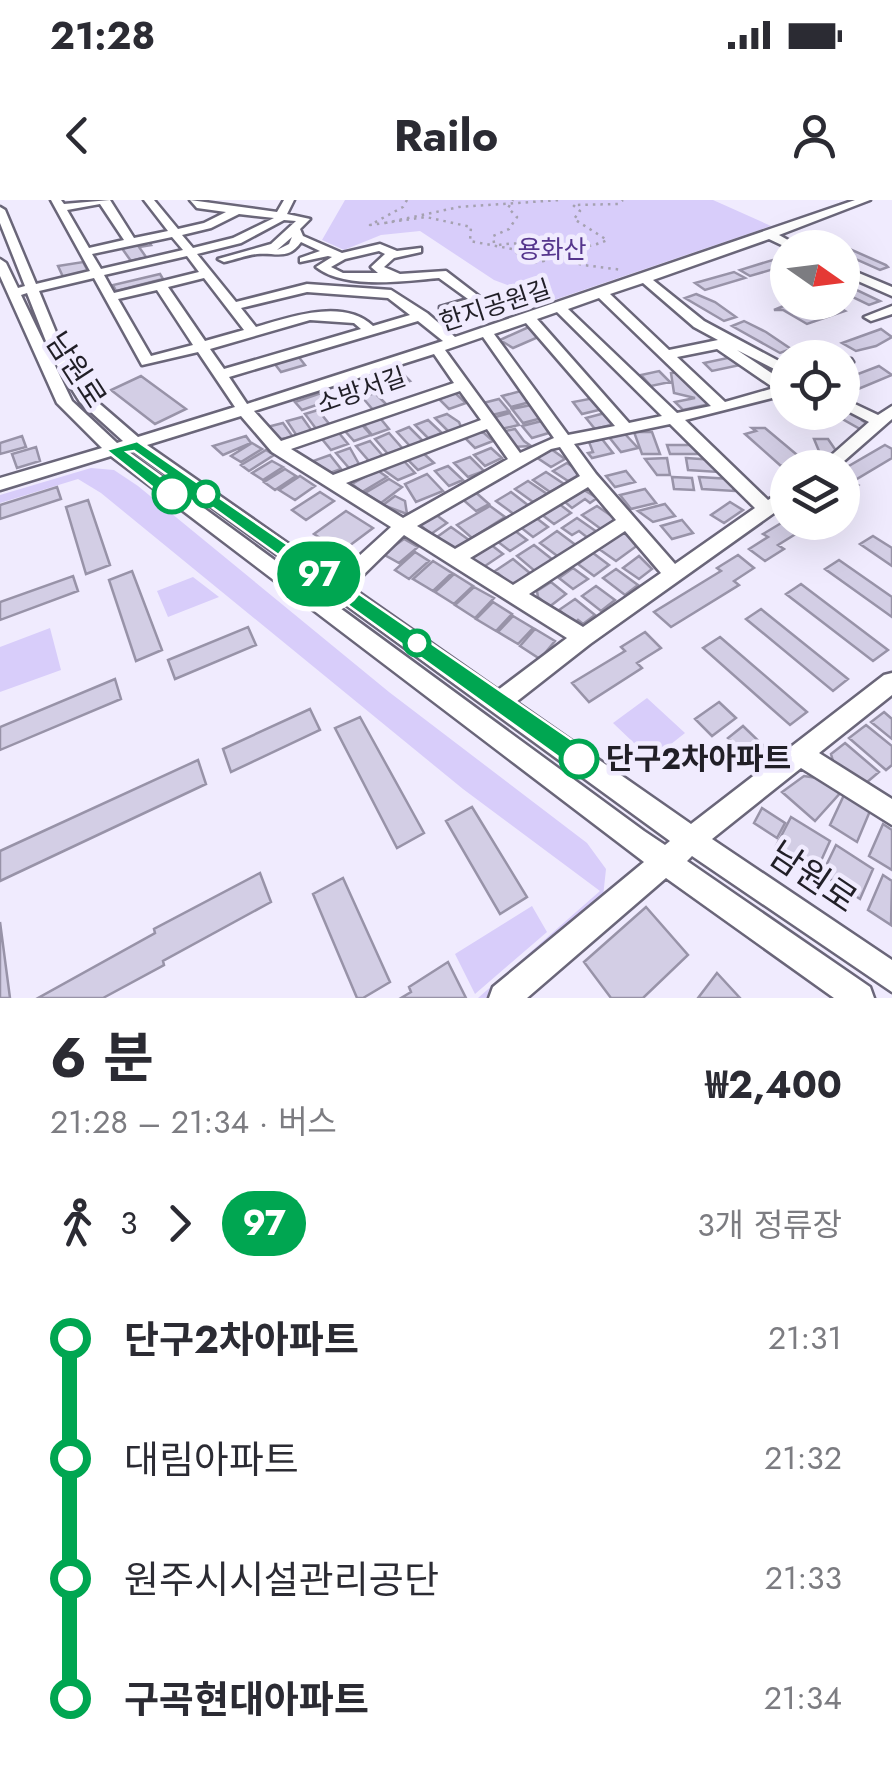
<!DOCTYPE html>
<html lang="ko">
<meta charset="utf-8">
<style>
:root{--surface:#fff;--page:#f7f7f7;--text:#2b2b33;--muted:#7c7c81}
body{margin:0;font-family:Jost,"Noto Sans KR",sans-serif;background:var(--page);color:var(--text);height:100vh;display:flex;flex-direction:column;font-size:38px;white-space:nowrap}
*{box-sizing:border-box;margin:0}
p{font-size:32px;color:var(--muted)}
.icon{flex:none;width:55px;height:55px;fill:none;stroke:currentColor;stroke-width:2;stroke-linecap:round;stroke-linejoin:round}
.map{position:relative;height:798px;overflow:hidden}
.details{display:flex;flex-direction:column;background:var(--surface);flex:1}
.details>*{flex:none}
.badge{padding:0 20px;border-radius:32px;font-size:35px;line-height:65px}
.needle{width:65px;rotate:104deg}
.fabs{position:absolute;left:770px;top:30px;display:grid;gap:20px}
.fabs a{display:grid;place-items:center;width:90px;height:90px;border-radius:50%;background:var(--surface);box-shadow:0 10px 40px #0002;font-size:50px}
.map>.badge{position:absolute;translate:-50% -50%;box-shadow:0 0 0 5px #fff}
.legs{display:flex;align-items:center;gap:15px;height:110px;padding:0 50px;font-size:32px}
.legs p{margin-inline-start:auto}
.summary{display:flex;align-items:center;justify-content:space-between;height:170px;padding:0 50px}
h1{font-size:55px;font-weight:700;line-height:75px}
ul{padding:0 50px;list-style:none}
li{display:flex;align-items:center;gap:35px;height:120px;font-size:38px}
li i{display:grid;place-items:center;width:15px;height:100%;margin:0 12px;background:currentColor}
li i::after{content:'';width:25px;height:25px;margin:-12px;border:8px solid;border-radius:50%;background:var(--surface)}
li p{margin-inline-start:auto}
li:first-child i{background:linear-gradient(#0000 50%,currentColor 0)}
li:last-child i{background:linear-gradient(currentColor 50%,#0000 0)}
.status{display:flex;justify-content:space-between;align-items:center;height:70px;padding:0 50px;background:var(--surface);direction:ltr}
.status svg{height:28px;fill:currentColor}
header{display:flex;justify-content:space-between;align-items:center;height:130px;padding:0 50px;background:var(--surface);font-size:45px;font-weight:700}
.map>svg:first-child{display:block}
.green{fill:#d8cdfa}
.building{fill:#d3cee5;stroke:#9893a8;stroke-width:2.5}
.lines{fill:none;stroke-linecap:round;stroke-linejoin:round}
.minor-casing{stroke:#6a6679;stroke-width:5}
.path{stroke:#a5a1b0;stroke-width:2.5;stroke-dasharray:2.5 5;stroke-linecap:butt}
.minor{fill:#fff;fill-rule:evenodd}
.line-1{fill:#00a651;stroke:#fff;stroke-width:2.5}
.stop-1-dot{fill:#fff;stroke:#00a651;stroke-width:5}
.labels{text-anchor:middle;stroke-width:9;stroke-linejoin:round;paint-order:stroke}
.far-park-label{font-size:25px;fill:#55358c;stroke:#f0ebfe}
.far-street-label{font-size:25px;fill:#211f27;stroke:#f0ebfe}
.street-label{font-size:30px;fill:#211f27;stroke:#f0ebfe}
.stop-label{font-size:30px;font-weight:bold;fill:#211f27;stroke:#f0ebfe;text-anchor:start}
.near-street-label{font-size:35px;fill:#211f27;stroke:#f0ebfe}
</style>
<div class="status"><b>21:28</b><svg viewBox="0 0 49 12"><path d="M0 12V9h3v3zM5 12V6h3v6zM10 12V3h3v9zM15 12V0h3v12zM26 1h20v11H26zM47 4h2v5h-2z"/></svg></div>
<header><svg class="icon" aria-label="back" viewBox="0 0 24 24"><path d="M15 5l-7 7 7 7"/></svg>Railo<svg class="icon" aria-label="person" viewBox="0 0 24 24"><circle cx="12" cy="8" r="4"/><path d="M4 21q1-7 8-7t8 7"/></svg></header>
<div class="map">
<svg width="892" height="798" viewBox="0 0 892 798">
<rect width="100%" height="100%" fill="#f0ebfe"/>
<path class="green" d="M345 0H713L771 26 551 101 494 80 420 31 381 35 344 50 322 40Z
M91 268 114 270 138 286 389 492 587 643 606 669 603 697 490 798H478L600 691 463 589 101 293 78 279 0 303V295Z
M193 377 219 397 168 417 157 391Z
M50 428 61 470 0 492V447Z
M647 498 685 533 656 556 635 544 613 523Z
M532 706 547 732 475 794 455 754Z"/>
<path class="building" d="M811 32 886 65 888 67 880 70 842 53V48H831L803 35Z
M148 41 151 45 139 47 146 57 131 61 121 47Z
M776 59 787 65 750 76 740 70Z
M83 62 89 73 64 79 58 66Z
M734 72 745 78 705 90 695 83Z
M160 74 163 79 116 91 113 85Z
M842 81 846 85 880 101 869 105 842 92Z
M696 94 715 102 736 117 724 121 685 98Z
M793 102H830L845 111 807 124 783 110H774Z
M744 121 766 132 791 149 780 153 732 126Z
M531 126 543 135 513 148 500 140Z
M881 129 892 137 876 146 856 151 842 143Z
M298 156 305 165 281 172 274 163Z
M732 157 740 165 712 171 704 163Z
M879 166 892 175 851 192 842 186V180Z
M397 168 410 181 396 186 383 173Z
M659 171 670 182 651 186 641 175Z
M682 172 714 203 683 210 675 202 695 198 674 193 671 173Z
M141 176 186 209 155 224 111 190Z
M521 191 530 202 511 207 502 196Z
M324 192 331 200 302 210 295 202Z
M375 193 388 206 374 211 362 197Z
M455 193 466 203 449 209 439 199Z
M594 198 603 209 582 214 573 202Z
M499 199 509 211 492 215 483 203Z
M531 205 542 218 523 223 512 209Z
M842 207 866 220 863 221 868 224 860 229 830 212H842Z
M318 210 330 225 317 230 305 214Z
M510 213 519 225 501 229 492 218Z
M605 213 615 224 595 229 586 218Z
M447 214 459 222 462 229 450 233 435 218Z
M302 217 312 231 297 236 287 221Z
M380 218 389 229 372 235 363 224Z
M428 220 442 233 428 238 415 225Z
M542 221 552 232 532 238 522 226Z
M283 223 293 237 275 240 267 227Z
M362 225 371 235 354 241 345 231Z
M409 227 423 241 410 246 397 232Z
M752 228H765L802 259 781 266 745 234 756 231Z
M515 229 524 241 531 246 513 247 501 232Z
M479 232 484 233 493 241 475 248 465 238Z
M634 232H652L660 254H642Z
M339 233 348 244 331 250 322 239Z
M389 233 403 249 388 254 375 239Z
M625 234 638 248 621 252 609 237Z
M22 236 26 247 0 254V243Z
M246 236 251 243 223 255 213 246Z
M602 239 613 253 592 258 588 253 593 252 589 242Z
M814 239H828L839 255 826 263 812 256 819 251Z
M370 241 383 256 369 261 356 246Z
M252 243 262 249 241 262 231 256Z
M667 245H695L699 254H670Z
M885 245 892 249V258L852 282 858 285 842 294V270Z
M36 247 40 261 17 268 12 254Z
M350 248 359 264 349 268 336 253Z
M491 248 502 258 485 266 474 255Z
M551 249 565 259 551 267 536 257Z
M266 250 274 255 249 271 241 265Z
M423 253 434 263 418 270 407 259Z
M330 255 341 269 330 273 313 261Z
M470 257 484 271 468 277 454 263Z
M667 258 670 275H657L645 259Z
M686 258 715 260 718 272 688 270Z
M403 260 415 273 398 280 381 268Z
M272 261 283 267 263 280 252 273Z
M567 263 582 273 568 281 553 271Z
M448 266 463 280 449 286 435 271Z
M285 269 296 276 275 290 264 282Z
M377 270 387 277 362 292 352 284Z
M626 271 635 282 615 287 606 276Z
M546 272 564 284 550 292 533 280Z
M427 274 443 291 416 302 405 284Z
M300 276 315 286 295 300 279 290Z
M672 277 692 278 694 290 674 289Z
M699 277 731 279 734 291 702 289Z
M389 279 402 287 381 303 365 293Z
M528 281 547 294 533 302 515 289Z
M57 287 61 299 0 319V305Z
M645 289 656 303 631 309 620 295Z
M473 290 489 304 476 311 460 297Z
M584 290 597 298 590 303 585 299 572 308 565 302Z
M320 292 334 301 306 320 292 310Z
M511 292 529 306 515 315 496 301Z
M395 296 405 301 407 314 383 305Z
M88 300 110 365 86 374 66 307Z
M730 302 743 310 724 323 711 315Z
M558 303 571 313 554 324 541 314Z
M665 304 675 316 653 322 638 311Z
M490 306 505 317 472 338 457 325Z
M597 306 616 319 601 329 582 315Z
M346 311 373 328 341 352 314 334Z
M435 314 447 323 431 334 419 324Z
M535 317 548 327 533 337 519 326Z
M577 318 597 332 588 338 579 331 572 335 562 328Z
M788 319V322H815L778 345 784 349 765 361 749 349 768 337 763 334Z
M682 320 693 333 672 339 661 326Z
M451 327 469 340 455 350 437 337Z
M514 330 527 340 510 351 497 341Z
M557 331 577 346 560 358 540 343Z
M622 333 633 336 638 345 616 361 599 349Z
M873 336 892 348V366L860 344Z
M404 339 418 347 399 363 383 354Z
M490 344 503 354 482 368 472 359 473 355Z
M534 345 553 360 536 372 517 356Z
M415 352 429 361 409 379 395 370Z
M593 353 609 365 594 376 578 364Z
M738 355 754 368 734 381 739 385 671 427 654 412 721 371 717 368Z
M639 356 652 369 639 379 623 368Z
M513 359 531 374 519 383H510L495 371Z
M839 360 892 397V417L825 369Z
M433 361 452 373 433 391 413 379Z
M573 368 588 379 573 389 559 378Z
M616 369 638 385 625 395 603 378Z
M132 371 162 450 136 461 109 380Z
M454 374 473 386 454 404 435 392Z
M73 376 78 391 0 420V402Z
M551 382 566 394 549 407 538 397 537 391Z
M801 384 888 450 873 461 786 394Z
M596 386 615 400 601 411 582 396Z
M474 387 494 398 475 418 455 405Z
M575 399 595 415 583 424 578 420 575 423 559 410Z
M493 402 512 414 496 431 476 419Z
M761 409 848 479 833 491 746 419Z
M513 416 533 428 518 444 498 432Z
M248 427 256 445 175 479 168 460Z
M535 429 555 441 540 459 520 446Z
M645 432 661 448 637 463 642 468 589 502 572 483 625 451 621 447Z
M720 437 807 512 790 525 703 448Z
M115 479 121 499 0 550V527Z
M719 502 736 518 712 536 695 519Z
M310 509 320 530 231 572 223 549Z
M884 512 892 519V539L871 522Z
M360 517 424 633 397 648 335 528Z
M866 525 892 546V565L886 570 849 538Z
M743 526 770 552 755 563 728 538Z
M845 543 879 572 866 583 835 568 831 554Z
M198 560 206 584 0 681V651Z
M804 576 830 580 842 591 815 621 782 592Z
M844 595 870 611 857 642 830 625Z
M472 607 527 697 500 714 446 621Z
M762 608 785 623 777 638 754 623Z
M791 617 830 641 815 674 775 648Z
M883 624 892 630V670L869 656Z
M836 645 873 669 860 699 822 674Z
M260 673 271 702 163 761 164 765 103 798H38L155 733 154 729Z
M883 675 892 681 891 725 868 710Z
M343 678 390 782 363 798H357L313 694Z
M646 707 688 755 643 798H611L584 762Z
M0 722 10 798H0Z
M448 762 466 798H401L411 792 409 787Z
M717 773 740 798H698Z"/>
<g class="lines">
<g class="minor-casing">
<path id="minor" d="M51 0H61L64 4 110 0 134 38 168 31 144 0H154L178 29 204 23 226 12 197 8 190 0 277 12 284 0H294L287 14 310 19 300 29 303 36 342 53 380 44 397 51 421 48V52L394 58 384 67 400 74 446 71 489 104 483 108 476 105 440 113V107L468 99 439 78C404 81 345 90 316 67L332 57 328 56 300 62V58L320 51 301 42C288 61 275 52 257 54 246 55 235 60 224 62L218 59 271 44 296 21 284 20 241 43 197 54 236 102 307 84 391 90 427 113 455 137 855 0H870L779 35 802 48H788L769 39 653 80 704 121 788 166V176L737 150 788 184V194L685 220 768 300 788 288V303L590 444 516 502 691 624 884 475 892 473V495L819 553 892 599V625L801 568 712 639 892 760V792L692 656 687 661 870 787 874 798H834L666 678 527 798H489L493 787 644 662 111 256 0 290V278L102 248 57 203 0 76V59L6 63 18 88 25 86 0 23V7L5 10 36 84 90 71ZM100 4 124 40 89 48 67 10ZM239 14 274 18 233 38 193 48 182 35 211 28ZM172 37 183 50 101 69 92 54ZM292 37 289 44 277 50ZM379 51 385 54 371 67 378 73H343L331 67 345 59ZM187 56 199 72 114 93 104 75ZM94 78 142 165 198 152 235 207 138 237 94 199 67 159 39 91ZM204 78 244 130 205 141 168 87ZM643 83 694 127 718 140 669 150 610 94ZM157 90 193 145 151 156 118 99ZM307 92 388 98 410 115 373 126C343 98 291 117 256 127L241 108ZM27 93 53 159 80 202 123 241 117 243 72 201 21 95ZM599 98 711 206 677 213 568 109ZM557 112 662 216 629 223 537 119ZM310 120 354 123 361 129 224 169 210 149ZM418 121 443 141 247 204 229 177ZM526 123 615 226 568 235 494 134ZM483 137 554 238 520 253 445 150ZM717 149 774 188 725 202 677 157ZM434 154 454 183 281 241 254 211ZM460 191 481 220 333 275 291 249ZM241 216 272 252 391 327 336 377 147 245ZM670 224 755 308 675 364 596 274 574 244ZM487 229 508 259 403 318 346 283ZM560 247 580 276 455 349 417 326 551 249ZM132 249 670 641 665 645 644 631 126 251ZM588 287 616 320 513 385 470 358ZM625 331 661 373 583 427 529 394ZM404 335 567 438 498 490 351 387Z
M842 66 892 87V96L842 74Z
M892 106V114L871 121 864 117Z
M842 159H851L853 162 842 168Z
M842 198 878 215 892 206V219L836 268H817L869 222 842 208Z"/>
</g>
<path class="path" d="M407 0 403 7 370 25 426 17 471 27 470 41 512 49 530 63 544 61 539 53 583 65 623 70
M385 23 459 7 560 0
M494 43 493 36 509 29 517 17 508 8 513 0
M499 45C535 38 573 57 607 40L574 19 580 11 573 5 618 4 623 0"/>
<use href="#minor" class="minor"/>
</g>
<path class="line-1" d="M137 241 588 551 591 559 588 566 579 569 571 566 134 251 127 252 179 290V298H166L106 250Z"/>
<g class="stop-1-dot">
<circle cx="172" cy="294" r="18"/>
<circle cx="206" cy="294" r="12"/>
<circle cx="417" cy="443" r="12"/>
<circle cx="579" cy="559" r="18"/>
</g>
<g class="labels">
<g class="far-park-label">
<text x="552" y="58">용화산</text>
</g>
<g class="far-street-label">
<text transform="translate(495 105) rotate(-18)" y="9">한지공원길</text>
<text transform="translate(361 190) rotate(-19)" y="9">소방서길</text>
</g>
<g class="street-label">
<text transform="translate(76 170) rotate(57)" y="10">남원로</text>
</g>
<g class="stop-label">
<text x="606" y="569">단구2차아파트</text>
</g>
<g class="near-street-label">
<text transform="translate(813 677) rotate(34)" y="12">남원로</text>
</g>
</g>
</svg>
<div class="fabs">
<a><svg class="needle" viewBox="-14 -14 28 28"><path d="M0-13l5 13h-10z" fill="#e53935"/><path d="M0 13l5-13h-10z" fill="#7c7c81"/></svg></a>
<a><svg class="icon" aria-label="locate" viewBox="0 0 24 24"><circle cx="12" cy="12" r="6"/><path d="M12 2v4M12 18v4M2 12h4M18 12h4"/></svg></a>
<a><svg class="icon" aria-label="layers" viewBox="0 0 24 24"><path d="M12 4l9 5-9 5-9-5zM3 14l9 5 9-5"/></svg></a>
</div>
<b class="badge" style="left:319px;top:374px;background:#00a651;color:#fff">97</b>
</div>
<section class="details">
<div class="summary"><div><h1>6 분</h1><p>21:28 – 21:34 · 버스</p></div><b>₩2,400</b></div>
<div class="legs"><svg class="icon" aria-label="walk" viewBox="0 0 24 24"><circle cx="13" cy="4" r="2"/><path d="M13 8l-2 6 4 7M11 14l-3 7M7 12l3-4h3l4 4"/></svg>3<svg class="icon" aria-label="forward" viewBox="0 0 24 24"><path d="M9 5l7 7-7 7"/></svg><b class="badge" style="background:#00a651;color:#fff">97</b><p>3개 정류장</p></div>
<ul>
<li><i style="color:#00a651"></i><b>단구2차아파트</b><p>21:31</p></li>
<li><i style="color:#00a651"></i><span>대림아파트</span><p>21:32</p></li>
<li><i style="color:#00a651"></i><span>원주시시설관리공단</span><p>21:33</p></li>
<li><i style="color:#00a651"></i><b>구곡현대아파트</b><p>21:34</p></li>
</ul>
</section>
